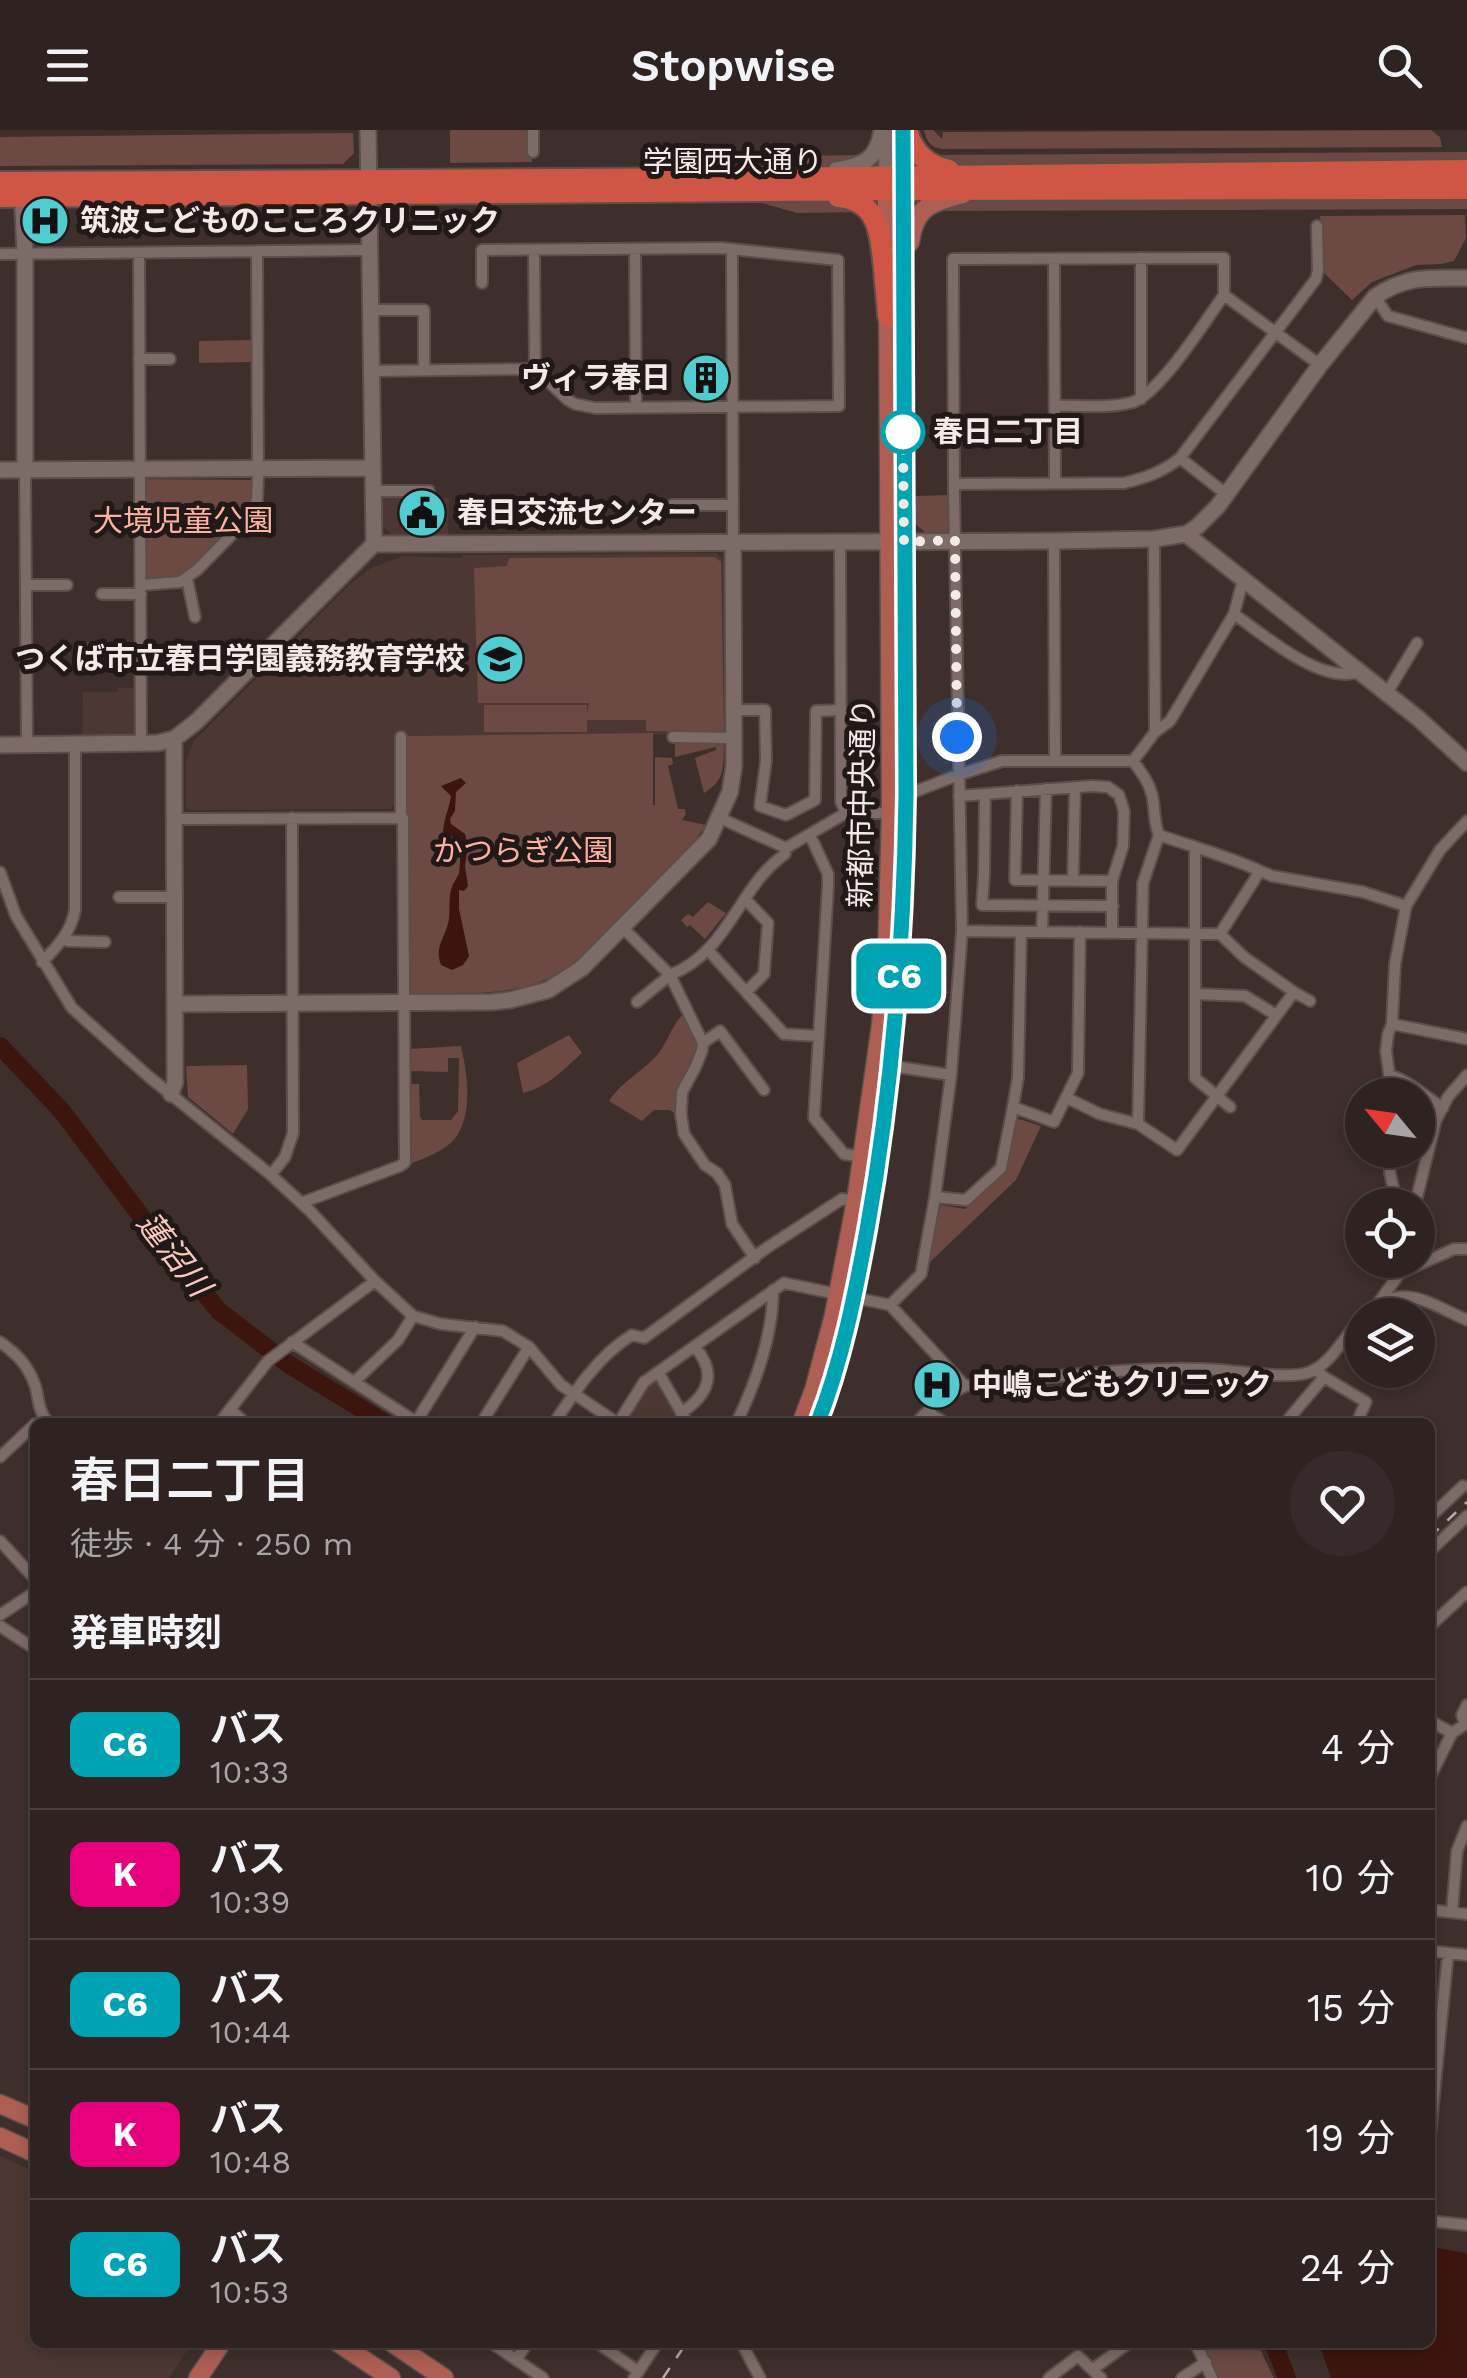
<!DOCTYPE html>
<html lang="ja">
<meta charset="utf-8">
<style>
:root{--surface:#2e2321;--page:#362b2a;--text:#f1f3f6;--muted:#a7a4a5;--line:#49403f}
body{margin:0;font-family:"Work Sans","Noto Sans JP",sans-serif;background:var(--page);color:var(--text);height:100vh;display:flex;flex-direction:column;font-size:38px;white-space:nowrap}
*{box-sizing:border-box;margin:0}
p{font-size:32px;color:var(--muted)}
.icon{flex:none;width:55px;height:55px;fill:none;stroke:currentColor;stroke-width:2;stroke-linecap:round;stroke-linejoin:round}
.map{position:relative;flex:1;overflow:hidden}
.panel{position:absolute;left:30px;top:1288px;width:1405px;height:930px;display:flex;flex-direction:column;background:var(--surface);border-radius:15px;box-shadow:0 5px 15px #0003,0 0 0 2px var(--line)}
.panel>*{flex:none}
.badge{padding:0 20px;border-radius:15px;font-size:35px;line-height:65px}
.needle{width:65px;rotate:299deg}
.controls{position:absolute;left:1345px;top:948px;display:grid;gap:20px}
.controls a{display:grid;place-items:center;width:90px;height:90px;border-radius:50%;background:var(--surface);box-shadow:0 5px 15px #0003,0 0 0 2px var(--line);font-size:50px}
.you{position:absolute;width:50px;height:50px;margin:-25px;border:8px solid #fff;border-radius:50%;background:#1a73e8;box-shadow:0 0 0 15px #1a73e833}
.map>.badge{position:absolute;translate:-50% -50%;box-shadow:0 0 0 5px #fff}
h2{padding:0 40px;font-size:38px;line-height:90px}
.round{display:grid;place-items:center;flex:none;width:105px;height:105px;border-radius:52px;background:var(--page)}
.head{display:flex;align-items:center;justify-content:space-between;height:170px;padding:0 40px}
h1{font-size:48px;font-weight:600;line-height:75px}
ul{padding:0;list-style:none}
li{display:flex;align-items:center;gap:30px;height:130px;padding:0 40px;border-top:2px solid var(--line)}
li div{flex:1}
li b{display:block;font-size:38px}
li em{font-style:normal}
li .badge{min-width:110px;font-weight:700;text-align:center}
header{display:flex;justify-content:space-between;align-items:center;height:130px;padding:0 40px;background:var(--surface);font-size:45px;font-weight:600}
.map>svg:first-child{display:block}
.built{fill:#4c3733}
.green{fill:#6c4943}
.water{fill:#3d150f}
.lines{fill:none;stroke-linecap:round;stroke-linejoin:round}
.river{stroke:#3d150f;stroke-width:18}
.street-casing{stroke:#5b4e4b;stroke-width:14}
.secondary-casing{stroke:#5b4e4b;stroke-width:19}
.primary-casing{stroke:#5b4e4b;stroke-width:21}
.highway-casing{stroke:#5b4e4b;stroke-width:24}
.street{stroke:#7d6b68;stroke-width:10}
.secondary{stroke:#7d6b68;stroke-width:15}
.primary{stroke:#ae5e53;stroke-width:18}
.highway{stroke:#cf5645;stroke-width:20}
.rail{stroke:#b5a9a7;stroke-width:2.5;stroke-dasharray:12 12;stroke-linecap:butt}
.line-casing{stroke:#fff;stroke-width:22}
.line{stroke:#00a3b4;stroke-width:15}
.walk{stroke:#f3e9e7;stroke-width:10;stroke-dasharray:0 18}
.stop-dot{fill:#fff;stroke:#00a3b4;stroke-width:5}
.labels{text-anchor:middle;stroke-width:10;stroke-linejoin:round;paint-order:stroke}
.street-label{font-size:30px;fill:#f3e9e7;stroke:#201917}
.poi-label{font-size:30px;font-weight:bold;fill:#f3e9e7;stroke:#201917;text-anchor:start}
.stop-label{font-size:30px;font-weight:bold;fill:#f3e9e7;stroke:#201917;text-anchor:start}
.park-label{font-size:30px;fill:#feb0a2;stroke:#201917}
.water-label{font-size:32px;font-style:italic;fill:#f9c9c0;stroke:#201917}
</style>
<header><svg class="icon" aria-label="menu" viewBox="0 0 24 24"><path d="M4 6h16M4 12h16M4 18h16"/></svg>Stopwise<svg class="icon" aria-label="search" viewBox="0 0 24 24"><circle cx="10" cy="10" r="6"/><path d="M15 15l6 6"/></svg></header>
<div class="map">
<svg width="1467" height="2248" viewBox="0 0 1467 2248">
<rect width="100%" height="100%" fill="#3e2f2c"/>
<path class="built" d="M384 364H428L431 368H449L448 405H392L382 395 381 367Z
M717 423 724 431 725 604 397 606 396 676H392L391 679 190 680 186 677V630L194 611 350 454 371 438 404 426 461 428 462 425Z
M118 558H136V603L133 606H82L83 562H117Z
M655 1251 658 1253 683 1292H625L647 1257Z
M0 2026 35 2042V2212L192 2213 169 2248H0Z"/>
<path class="green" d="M450 0H528L532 32 450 33Z
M924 0H933L942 9 943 2 1431 0 1440 7 1442 17 943 19C931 18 926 11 924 0Z
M353 3 354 23 343 34 0 36V7Z
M1467 22V33L949 35 927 25Z
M862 25 835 37 754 38 796 26Z
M755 67 798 72H838L864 82 797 83 755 71Z
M1467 68V79L929 81 959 70Z
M1465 85 1466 108 1454 131 1441 134 1416 135 1372 152 1352 170 1322 141 1320 86Z
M252 210 253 232 199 233V211Z
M144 349 253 350V364L246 384 187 443 180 447 148 450 144 446Z
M950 365V398L946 403 925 402 914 393V366Z
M715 427 721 432 724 602 646 601V590H587V602H484V575H587V584L589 573H478L474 438 507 436 509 428Z
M653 603V675H655V627L672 628 673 634 668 636 678 679H685L686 684 682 690 706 695 687 721 572 835C525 869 467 863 412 863L407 859 408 606Z
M675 611 721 613 724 616C723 639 725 650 704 663L695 628 716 620V617L675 627Z
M708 772 726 783 705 809 690 795 687 797 681 790 688 784 693 787Z
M684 883 698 917 679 985 669 980H654L642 991 609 971C623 950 641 943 657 925 668 912 671 896 684 883Z
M569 905 582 923C564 939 548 957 523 963L517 933Z
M461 916C468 946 475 996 447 1016 436 1024 422 1029 410 1034L409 954H419L420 987 422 990H451L458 981 459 928H448V942L409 941V919Z
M247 935 248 979 233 1004 188 967 186 936Z
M1019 989 1041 996 1016 1050 929 1133 926 1129 935 1083 939 1084 941 1075 965 1079 1005 1041 1014 991Z
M1200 2213H1257L1274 2248H1217L1210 2228Z"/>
<path class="water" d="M461 648 466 653 456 662 455 681 450 689 451 694 465 704 468 715 465 736 468 756 464 761 459 760V779L469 826 463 835 452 840 441 835C435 819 442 812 447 797 452 784 447 770 452 757 452 755 459 745 459 743 460 738 461 715 460 711L443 702C444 688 449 679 451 666L441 656Z
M1430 2117 1467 2123V2248H1331L1319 2213 1430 2212Z"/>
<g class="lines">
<path class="river" d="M0 916 61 980 144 1090 219 1181 288 1234 383 1292
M1273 2212 1287 2248"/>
<g class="street-casing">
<path id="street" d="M533 0V22
M635 119 636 278
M732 119 733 413
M139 123 141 615
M0 124 369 120
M1054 129 1055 353
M482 153V120L721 118 838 130 839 276 595 278 575 274 568 270 535 239 534 120
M1375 167 1388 186 1467 208
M370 180H424V239
M139 229H170
M371 241 535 239
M1141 269V128
M1055 276C1079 275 1109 279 1133 272 1160 263 1206 190 1224 165
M1180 328 1226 364
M25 340 27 615
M954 354 1124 353C1145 348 1163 342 1180 328L1316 149 1318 140 1317 96
M373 361H429
M672 375H732
M840 411 841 672 846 683
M1054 411 1055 630
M187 449 195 487
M26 455H67
M141 455 180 452 197 440 252 384 257 370 258 347 257 121
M102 464H141
M1234 484C1264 505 1321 555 1359 542
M83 519H141
M1387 563 1417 513
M734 580H765L766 631 760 676 786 685 815 670 816 581 841 580
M1155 602 1170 591 1234 484 1243 450
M401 607V688
M673 607 734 608
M1133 631C1142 643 1151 655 1153 670 1155 683 1154 693 1159 705L1143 753 1138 994
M1017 661 1015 750 1112 751
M985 664 984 745 982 775 1113 776
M906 665 958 645 1002 631H1133L1155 602 1154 409
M959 666 1092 656 1108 657 1119 665 1124 681 1123 716 1112 751V803
M720 688 786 718 846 683H891
M174 689 403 688 405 1032 400 1036 301 1073
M810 705 828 744V756L814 988 844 1024 863 1027
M1159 705C1193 717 1228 726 1260 741L1220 804
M1195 718V948L1230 977
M1260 741 1272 746 1363 762 1406 776
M0 742 16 786 72 878 148 946 271 1045 310 1081 375 1151 413 1186 441 1194 503 1201 529 1217 561 1255 616 1292
M1073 751 1075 657
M119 767H175
M623 798 670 845C729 822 738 757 785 724L786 718
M962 801 1220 804 1244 827 1294 862 1177 1020 1138 994 1100 984 1067 968
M1042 802 1046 659
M64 809 69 811 105 812
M708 820 784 904 818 906
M42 832C58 816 71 802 75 780V616
M746 862 764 844 768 793 746 770
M1294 862 1310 871
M1197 864 1245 866 1276 885
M637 872 670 845 703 913 702 921 695 938 682 962 681 984 684 1004 705 1035 717 1043 725 1055 732 1094 755 1128
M1392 894 1467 909
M703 913 720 901 764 960
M891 936 951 945
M1389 945C1408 950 1426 967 1443 978
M1392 965 1386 921 1388 904 1392 894 1395 834 1406 776 1440 720 1467 691
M1013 977 1018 947 1021 802
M1390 1020V1043L1397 1075
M271 1045 285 1027 293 1003 292 688
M935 1067 966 1070 1001 1038 1013 977 1054 992 1078 943 1080 802
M1415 1075 1436 990 1448 967 1467 945
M1400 1143 1454 1119H1467
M1379 1172 1400 1143 1404 1130
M890 1175 921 1144 935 1067 951 945 962 801 954 363 953 129 1224 128V165L1320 235
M1365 1185C1401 1150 1428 1173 1467 1190
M0 1212C18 1225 27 1234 35 1255 39 1268 38 1282 48 1292
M292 1212 416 1292
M658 1242 687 1292
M1324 1247 1366 1272 1357 1292
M354 1252 398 1210 413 1186
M230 1279 244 1292
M927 1282 944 1292
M681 1283C708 1265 718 1244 695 1217
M220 1292 268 1231 375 1151
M416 1292 475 1197
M482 1292 529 1217
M555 1292C575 1261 599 1225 632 1205L644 1208 765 1119 842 1069 856 1071
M619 1292 644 1252 784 1153 890 1175 965 1256C1044 1248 1123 1237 1203 1239 1230 1239 1286 1251 1310 1242 1332 1233 1346 1204 1362 1187
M737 1292C756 1252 773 1205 773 1160
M917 1292 940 1269 965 1256
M1286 1292 1324 1247 1315 1239
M0 1327 35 1294
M1430 1387 1463 1356
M0 1411 35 1449
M1430 1421 1467 1386
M0 1485 35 1462
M0 1496 35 1519
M1430 1496 1467 1462
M1430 1591 1452 1603
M1465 1594 1462 1585 1467 1575
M1430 1647 1452 1603 1467 1593
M1430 1780 1467 1784
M1452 1782 1457 1721 1467 1696
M1430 1821 1467 1825
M1430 2006 1448 1823
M1430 2091 1467 2095
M490 2212 543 2248
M596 2212 638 2241
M741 2212 760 2248
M1195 2212 1212 2248
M516 2230 528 2212
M1093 2239 1130 2212
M634 2248 658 2212
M1049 2248 1078 2226 1101 2248
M1182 2248 1206 2232"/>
</g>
<g class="secondary-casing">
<path id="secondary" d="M368 0 374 414
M886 5 887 46
M836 40C864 35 877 30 882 0
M902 56 903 0
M22 60 25 123V340
M0 340 372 338
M1186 404 1419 589 1467 633
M0 615 157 613 174 609 196 592 374 414 1054 411 1154 409 1186 404 1197 397 1218 376 1320 235 1375 167C1405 145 1431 148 1467 148
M176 874 492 872 510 870 548 860 582 838 709 709 730 662 734 636 733 413
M171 964 175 952 174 609"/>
</g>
<g class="primary-casing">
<path id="primary" d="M887 47V116
M910 112C915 77 931 72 963 64
M802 1292 814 1260 834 1185 856 1071 881 895 887 826 891 683 888 172
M818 1292 838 1231 854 1169 876 1050 897 881 904 770 906 665 902 60
M0 1974 35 1989
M0 2007 35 2023
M337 2212 391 2248
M391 2212 444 2248
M198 2248 222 2212"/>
</g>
<g class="highway-casing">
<path id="highway" d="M907 0C913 22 926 35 949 40
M0 52 758 48 1467 40
M0 67 902 60 1467 59
M838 67C880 70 880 106 884 139 885 155 887 170 888 186"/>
</g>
<use href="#street" class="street"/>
<use href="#secondary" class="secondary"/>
<use href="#primary" class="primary"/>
<use href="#highway" class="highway"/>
<path class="rail" d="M1430 1407 1467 1372
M663 2248 687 2212"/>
</g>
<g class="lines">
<g class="line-casing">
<path id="line" d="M818 1292C842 1231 855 1165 867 1100 893 956 904 811 906 665L903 0"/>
</g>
<use href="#line" class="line"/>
<path class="walk" d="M903 302 904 412 955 410 957 607"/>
</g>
<defs>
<g id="hospital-disc" transform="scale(2.5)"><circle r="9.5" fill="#51ccd1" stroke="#201917"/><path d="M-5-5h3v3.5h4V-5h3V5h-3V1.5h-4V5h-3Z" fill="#111"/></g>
<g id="building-disc" transform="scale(2.5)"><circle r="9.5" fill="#51ccd1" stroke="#201917"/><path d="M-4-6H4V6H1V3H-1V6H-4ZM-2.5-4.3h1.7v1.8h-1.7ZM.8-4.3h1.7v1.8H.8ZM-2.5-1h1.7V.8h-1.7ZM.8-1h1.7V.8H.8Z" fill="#111"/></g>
<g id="civic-disc" transform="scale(2.5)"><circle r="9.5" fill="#51ccd1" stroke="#201917"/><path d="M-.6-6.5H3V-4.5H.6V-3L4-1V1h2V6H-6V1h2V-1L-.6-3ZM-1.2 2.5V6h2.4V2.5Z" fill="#111"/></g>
<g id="school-disc" transform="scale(2.5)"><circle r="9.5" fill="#51ccd1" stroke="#201917"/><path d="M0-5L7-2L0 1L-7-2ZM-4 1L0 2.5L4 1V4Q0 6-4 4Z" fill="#111"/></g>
</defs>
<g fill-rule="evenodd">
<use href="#hospital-disc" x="45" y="91"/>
<use href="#building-disc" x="706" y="248"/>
<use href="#civic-disc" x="422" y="383"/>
<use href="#school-disc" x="500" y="529"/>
<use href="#hospital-disc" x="937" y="1255"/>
</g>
<circle class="stop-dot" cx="903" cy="302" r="20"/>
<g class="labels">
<g class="street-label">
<text x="733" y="42">学園西大通り</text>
<text transform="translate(862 673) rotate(-89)" y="10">新都市中央通り</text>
</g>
<g class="poi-label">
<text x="80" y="101">筑波こどものこころクリニック</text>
<text x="671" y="258" text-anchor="end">ヴィラ春日</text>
<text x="457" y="393">春日交流センター</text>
<text x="465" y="539" text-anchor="end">つくば市立春日学園義務教育学校</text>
<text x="972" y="1265">中嶋こどもクリニック</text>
</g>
<g class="stop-label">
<text x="933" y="312">春日二丁目</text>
</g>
<g class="park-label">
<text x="183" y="401">大境児童公園</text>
<text x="523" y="731">かつらぎ公園</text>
</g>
<g class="water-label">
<text transform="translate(174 1124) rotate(52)" y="11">蓮沼川</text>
</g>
</g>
</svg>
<div class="controls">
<a><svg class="needle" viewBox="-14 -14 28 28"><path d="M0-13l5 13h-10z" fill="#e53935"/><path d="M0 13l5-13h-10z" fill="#a7a4a5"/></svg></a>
<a><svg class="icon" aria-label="locate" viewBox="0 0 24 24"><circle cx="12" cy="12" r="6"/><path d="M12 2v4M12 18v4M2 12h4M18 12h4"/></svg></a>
<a><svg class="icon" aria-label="layers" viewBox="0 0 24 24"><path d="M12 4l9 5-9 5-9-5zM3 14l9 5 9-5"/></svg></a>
</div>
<div class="you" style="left:957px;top:607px"></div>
<b class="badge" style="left:899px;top:846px;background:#00a3b4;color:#fff">C6</b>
<section class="panel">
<div class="head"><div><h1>春日二丁目</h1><p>徒歩 · 4 分 · 250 m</p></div><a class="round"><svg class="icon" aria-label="heart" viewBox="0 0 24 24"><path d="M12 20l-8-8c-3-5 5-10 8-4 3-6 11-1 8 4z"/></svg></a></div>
<h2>発車時刻</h2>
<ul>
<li><span class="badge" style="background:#00a3b4;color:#fff">C6</span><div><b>バス</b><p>10:33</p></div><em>4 分</em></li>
<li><span class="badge" style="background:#e6007e;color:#fff">K</span><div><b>バス</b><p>10:39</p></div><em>10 分</em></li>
<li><span class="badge" style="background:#00a3b4;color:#fff">C6</span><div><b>バス</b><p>10:44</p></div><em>15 分</em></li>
<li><span class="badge" style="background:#e6007e;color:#fff">K</span><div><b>バス</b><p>10:48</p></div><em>19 分</em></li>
<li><span class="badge" style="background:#00a3b4;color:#fff">C6</span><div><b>バス</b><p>10:53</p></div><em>24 分</em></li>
</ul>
</section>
</div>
